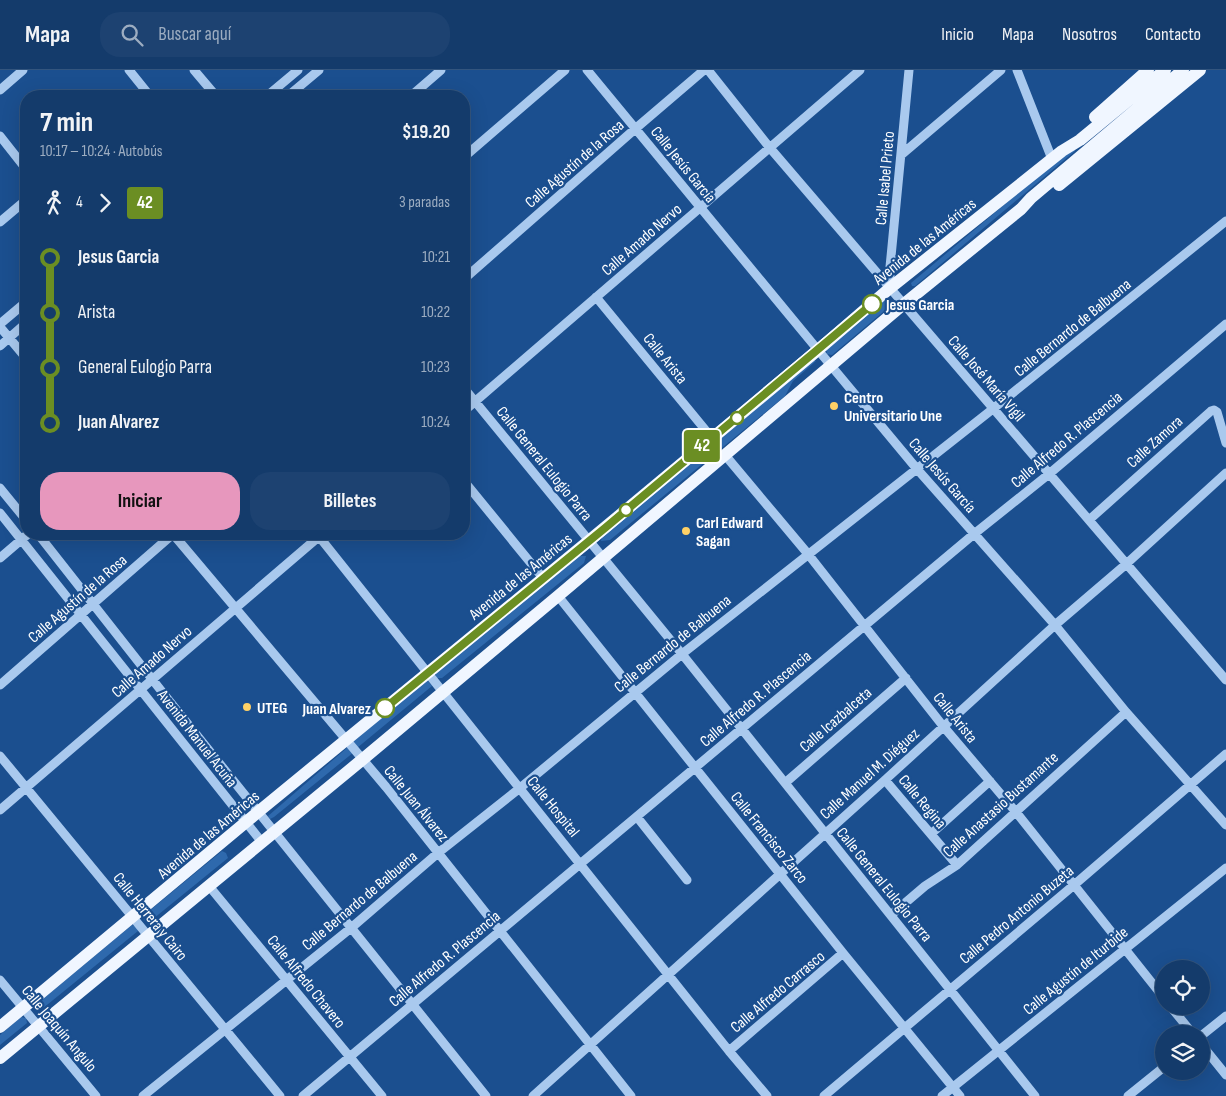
<!DOCTYPE html>
<html lang="es">
<meta charset="utf-8">
<style>
:root{--surface:#143b6b;--page:#1d4271;--text:#f1f3f6;--muted:#9dadc1;--line:#33557e;--accent:#e797bd}
body{margin:0;font-family:"Sofia Sans Condensed",sans-serif;background:var(--page);color:var(--text);height:100vh;display:flex;flex-direction:column;font-size:19px;white-space:nowrap}
*{box-sizing:border-box;margin:0}
p{font-size:16px;color:var(--muted)}
.icon{flex:none;width:28px;height:28px;fill:none;stroke:currentColor;stroke-width:2;stroke-linecap:round;stroke-linejoin:round}
.map{position:relative;flex:1;overflow:hidden}
.side{position:absolute;left:20px;top:20px;width:450px;height:450px;display:flex;flex-direction:column;background:var(--surface);border-radius:20px;box-shadow:0 5px 20px #0002,0 0 0 1px var(--line)}
.side>*{flex:none}
.badge{padding:0 10px;border-radius:4px;font-size:18px;line-height:32px}
.controls{position:absolute;left:1155px;top:890px;display:grid;gap:10px}
.controls a{display:grid;place-items:center;width:55px;height:55px;border-radius:50%;background:var(--surface);box-shadow:0 5px 20px #0002,0 0 0 1px var(--line);font-size:25px}
.map>.badge{position:absolute;translate:-50% -50%;box-shadow:0 0 0 2px #fff}
.legs{display:flex;align-items:center;gap:8px;height:55px;padding:0 20px;font-size:16px}
.legs p{margin-inline-start:auto}
.overview{display:flex;align-items:center;justify-content:space-between;height:85px;padding:0 20px}
h1{font-size:28px;font-weight:700;line-height:38px}
.primary-button{display:flex;gap:10px;margin-top:auto;padding:10px 20px}
.primary-button a{flex:1;height:58px;border-radius:20px;background:var(--accent);color:#111;font-size:20px;font-weight:700;line-height:58px;text-align:center}
.primary-button a+a{background:var(--page);color:var(--text)}
ul{padding:0 20px;list-style:none}
li{display:flex;align-items:center;gap:18px;height:55px;font-size:19px}
li i{display:grid;place-items:center;width:8px;height:100%;margin:0 6px;background:currentColor}
li i::after{content:'';width:12px;height:12px;margin:-6px;border:4px solid;border-radius:50%;background:var(--surface)}
li p{margin-inline-start:auto}
li:first-child i{background:linear-gradient(#0000 50%,currentColor 0)}
li:last-child i{background:linear-gradient(currentColor 50%,#0000 0)}
header{display:flex;align-items:center;gap:30px;box-sizing:border-box;height:70px;padding:0 25px;background:var(--surface);border-bottom:1px solid var(--line)}
header strong{font-size:24px}
nav{display:flex;gap:28px;margin-inline-start:auto;font-size:18px}
.search{width:350px;height:45px;background:var(--page);display:flex;align-items:center;gap:12px;box-sizing:border-box;padding:0 18px;border-radius:20px;color:var(--muted);font-size:19px}
.map>svg:first-child{display:block}
.green{fill:#2e69ad}
.lines{fill:none;stroke-linecap:round;stroke-linejoin:round}
.minor{stroke:#a9c9ee;stroke-width:9}
.major{stroke:#f0f6ff;stroke-width:12}
.line-1-casing{stroke:#fff;stroke-width:11}
.line-1{stroke:#6b8e23;stroke-width:8}
.stop-1-dot{fill:#fff;stroke:#6b8e23;stroke-width:2.5}
.poi-dot{fill:#ffd166;stroke:#1b4f8f;stroke-width:2}
.labels{text-anchor:middle;stroke-width:4.5;stroke-linejoin:round;paint-order:stroke}
.street-label{font-size:16px;fill:#fff;stroke:#1b4f8f}
.stop-label{font-size:16px;font-weight:bold;fill:#fff;stroke:#1b4f8f;text-anchor:start}
.poi-label{font-size:16px;font-weight:bold;fill:#fff;stroke:#1b4f8f;text-anchor:start}
</style>
<header>
<strong>Mapa</strong>
<div class="search"><svg class="icon" aria-label="search" viewBox="0 0 24 24"><circle cx="10" cy="10" r="6"/><path d="M15 15l6 6"/></svg>Buscar aquí</div>
<nav><a>Inicio</a><a>Mapa</a><a>Nosotros</a><a>Contacto</a></nav>
</header>
<div class="map">
<svg width="1226" height="1026" viewBox="0 0 1226 1026">
<rect width="100%" height="100%" fill="#1b4f8f"/>
<path class="green" d="M1072 78 1075 79V81L915 216H912L911 213Z
M884 231H891L889 237 832 285 827 284 826 279Z
M813 290 816 291 793 311 785 326 610 470 601 471 603 463Z
M578 486H586L584 493 442 608H436V602Z
M427 610 432 616 357 678 352 671Z
M348 677 354 682 274 747 270 749 268 746Z
M222 781 226 783 228 788 148 853 144 850 143 846Z
M132 855 137 857 138 861 42 939H38V933Z
M21 947 26 948 27 953 0 975V965Z"/>
<g class="lines">
<path class="minor" d="M129 0 150 26
M194 0 216 26
M587 0 818 280 917 399 1055 555 1126 642 1226 755
M708 0 770 78 1226 610
M1017 0 1052 89
M0 20 23 0
M267 26 298 0
M288 26 319 0
M411 26 441 0
M0 66 26 99
M901 85 1001 0
M464 87 565 0
M0 152 26 130
M464 209 635 59 704 0
M890 218V197L909 0
M596 227 712 368
M0 254 26 232
M0 257 26 288
M0 276 26 253
M464 318 682 584 1035 1026
M464 341 860 0
M725 385 808 484 943 656 1016 742 1164 928
M464 411 543 508
M0 418 26 450
M0 443 261 771
M1089 450 1211 341 1214 340 1217 342 1226 373
M38 464 163 623 486 1026
M173 464 386 717 631 1026
M317 464 729 981 767 1026
M0 488 28 464
M558 526 843 883 960 1026
M0 615 173 464
M0 686 280 1026
M885 710 957 795
M785 713 906 608
M0 740 322 464
M637 747 687 810
M931 764 990 711
M209 816 382 1026
M891 845 925 816 957 795 1126 642
M0 910 96 1026
M1170 936 1193 964
M1201 966 1226 946
M1201 974 1226 1005
M729 981 843 883
M143 1026 351 858 438 783 520 718 682 584 989 342 1226 151
M303 1026 974 464 1049 404 1226 254
M533 1026 885 710 1055 555 1124 496 1226 403
M824 1026 1074 815 1226 684
M942 1026 1226 798
M1128 1026 1164 997"/>
<path class="major" d="M1095 47 1148 0
M1059 115 1200 0
M0 957 258 742 590 470 818 280 890 218 1062 81 1080 70 1165 0
M0 988 363 689 558 526 899 238 1021 139 1031 128 1183 0"/>
</g>
<g class="lines">
<g class="line-1-casing">
<path id="line-1" d="M385 638 605 458 872 234"/>
</g>
<use href="#line-1" class="line-1"/>
</g>
<g class="stop-1-dot">
<circle cx="872" cy="234" r="9"/>
<circle cx="737" cy="348" r="6"/>
<circle cx="626" cy="440" r="6"/>
<circle cx="385" cy="638" r="9"/>
</g>
<g class="poi-dot">
<circle cx="834" cy="336" r="5"/>
<circle cx="686" cy="461" r="5"/>
<circle cx="247" cy="637" r="5"/>
</g>
<g class="labels">
<g class="street-label">
<text transform="translate(574 93) rotate(-41)" y="6">Calle Agustín de la Rosa</text>
<text transform="translate(684 94) rotate(51)" y="6">Calle Jesús García</text>
<text transform="translate(884 108) rotate(-85)" y="6">Calle Isabel Prieto</text>
<text transform="translate(641 169) rotate(-41)" y="6">Calle Amado Nervo</text>
<text transform="translate(924 171) rotate(-39)" y="6">Avenida de las Américas</text>
<text transform="translate(1072 257) rotate(-39)" y="6">Calle Bernardo de Balbuena</text>
<text transform="translate(666 288) rotate(51)" y="6">Calle Arista</text>
<text transform="translate(987 308) rotate(49)" y="6">Calle José María Vigil</text>
<text transform="translate(1066 369) rotate(-40)" y="6">Calle Alfredo R. Plascencia</text>
<text transform="translate(1154 371) rotate(-42)" y="6">Calle Zamora</text>
<text transform="translate(545 393) rotate(51)" y="6">Calle General Eulogio Parra</text>
<text transform="translate(943 405) rotate(49)" y="6">Calle Jesús García</text>
<text transform="translate(520 506) rotate(-39)" y="6">Avenida de las Américas</text>
<text transform="translate(77 528) rotate(-41)" y="6">Calle Agustín de la Rosa</text>
<text transform="translate(672 573) rotate(-39)" y="6">Calle Bernardo de Balbuena</text>
<text transform="translate(151 591) rotate(-41)" y="6">Calle Amado Nervo</text>
<text transform="translate(755 628) rotate(-40)" y="6">Calle Alfredo R. Plascencia</text>
<text transform="translate(956 647) rotate(51)" y="6">Calle Arista</text>
<text transform="translate(835 649) rotate(-41)" y="6">Calle Icazbalceta</text>
<text transform="translate(198 668) rotate(52)" y="6">Avenida Manuel Acuña</text>
<text transform="translate(869 703) rotate(-42)" y="6">Calle Manuel M. Diéguez</text>
<text transform="translate(923 731) rotate(50)" y="6">Calle Regina</text>
<text transform="translate(417 733) rotate(51)" y="6">Calle Juan Álvarez</text>
<text transform="translate(1000 734) rotate(-42)" y="6">Calle Anastasio Bustamante</text>
<text transform="translate(554 736) rotate(51)" y="6">Calle Hospital</text>
<text transform="translate(208 764) rotate(-40)" y="6">Avenida de las Américas</text>
<text transform="translate(770 767) rotate(51)" y="6">Calle Francisco Zarco</text>
<text transform="translate(885 814) rotate(51)" y="6">Calle General Eulogio Parra</text>
<text transform="translate(359 830) rotate(-40)" y="6">Calle Bernardo de Balbuena</text>
<text transform="translate(1016 844) rotate(-40)" y="6">Calle Pedro Antonio Buzeta</text>
<text transform="translate(151 846) rotate(51)" y="6">Calle Herrera y Cairo</text>
<text transform="translate(444 888) rotate(-40)" y="6">Calle Alfredo R. Plascencia</text>
<text transform="translate(1075 900) rotate(-39)" y="6">Calle Agustín de Iturbide</text>
<text transform="translate(307 911) rotate(51)" y="6">Calle Alfredo Chavero</text>
<text transform="translate(777 921) rotate(-40)" y="6">Calle Alfredo Carrasco</text>
<text transform="translate(60 958) rotate(50)" y="6">Calle Joaquín Angulo</text>
</g>
<g class="stop-label">
<text x="886" y="240">Jesus Garcia</text>
<text x="371" y="644" text-anchor="end">Juan Alvarez</text>
</g>
<g class="poi-label">
<text x="844" y="333">Centro<tspan x="844" dy="18">Universitario Une</tspan></text>
<text x="696" y="458">Carl Edward<tspan x="696" dy="18">Sagan</tspan></text>
<text x="257" y="643">UTEG</text>
</g>
</g>
</svg>
<div class="controls">
<a><svg class="icon" aria-label="locate" viewBox="0 0 24 24"><circle cx="12" cy="12" r="6"/><path d="M12 2v4M12 18v4M2 12h4M18 12h4"/></svg></a>
<a><svg class="icon" aria-label="layers" viewBox="0 0 24 24"><path d="M12 4l9 5-9 5-9-5zM3 14l9 5 9-5"/></svg></a>
</div>
<b class="badge" style="left:702px;top:376px;background:#6b8e23;color:#fff">42</b>
<section class="side">
<div class="overview"><div><h1>7 min</h1><p>10:17 – 10:24 · Autobús</p></div><b>$19.20</b></div>
<div class="legs"><svg class="icon" aria-label="walk" viewBox="0 0 24 24"><circle cx="13" cy="4" r="2"/><path d="M13 8l-2 6 4 7M11 14l-3 7M7 12l3-4h3l4 4"/></svg>4<svg class="icon" aria-label="forward" viewBox="0 0 24 24"><path d="M9 5l7 7-7 7"/></svg><b class="badge" style="background:#6b8e23;color:#fff">42</b><p>3 paradas</p></div>
<ul>
<li><i style="color:#6b8e23"></i><b>Jesus Garcia</b><p>10:21</p></li>
<li><i style="color:#6b8e23"></i><span>Arista</span><p>10:22</p></li>
<li><i style="color:#6b8e23"></i><span>General Eulogio Parra</span><p>10:23</p></li>
<li><i style="color:#6b8e23"></i><b>Juan Alvarez</b><p>10:24</p></li>
</ul>
<div class="primary-button"><a>Iniciar</a><a>Billetes</a></div>
</section>
</div>
